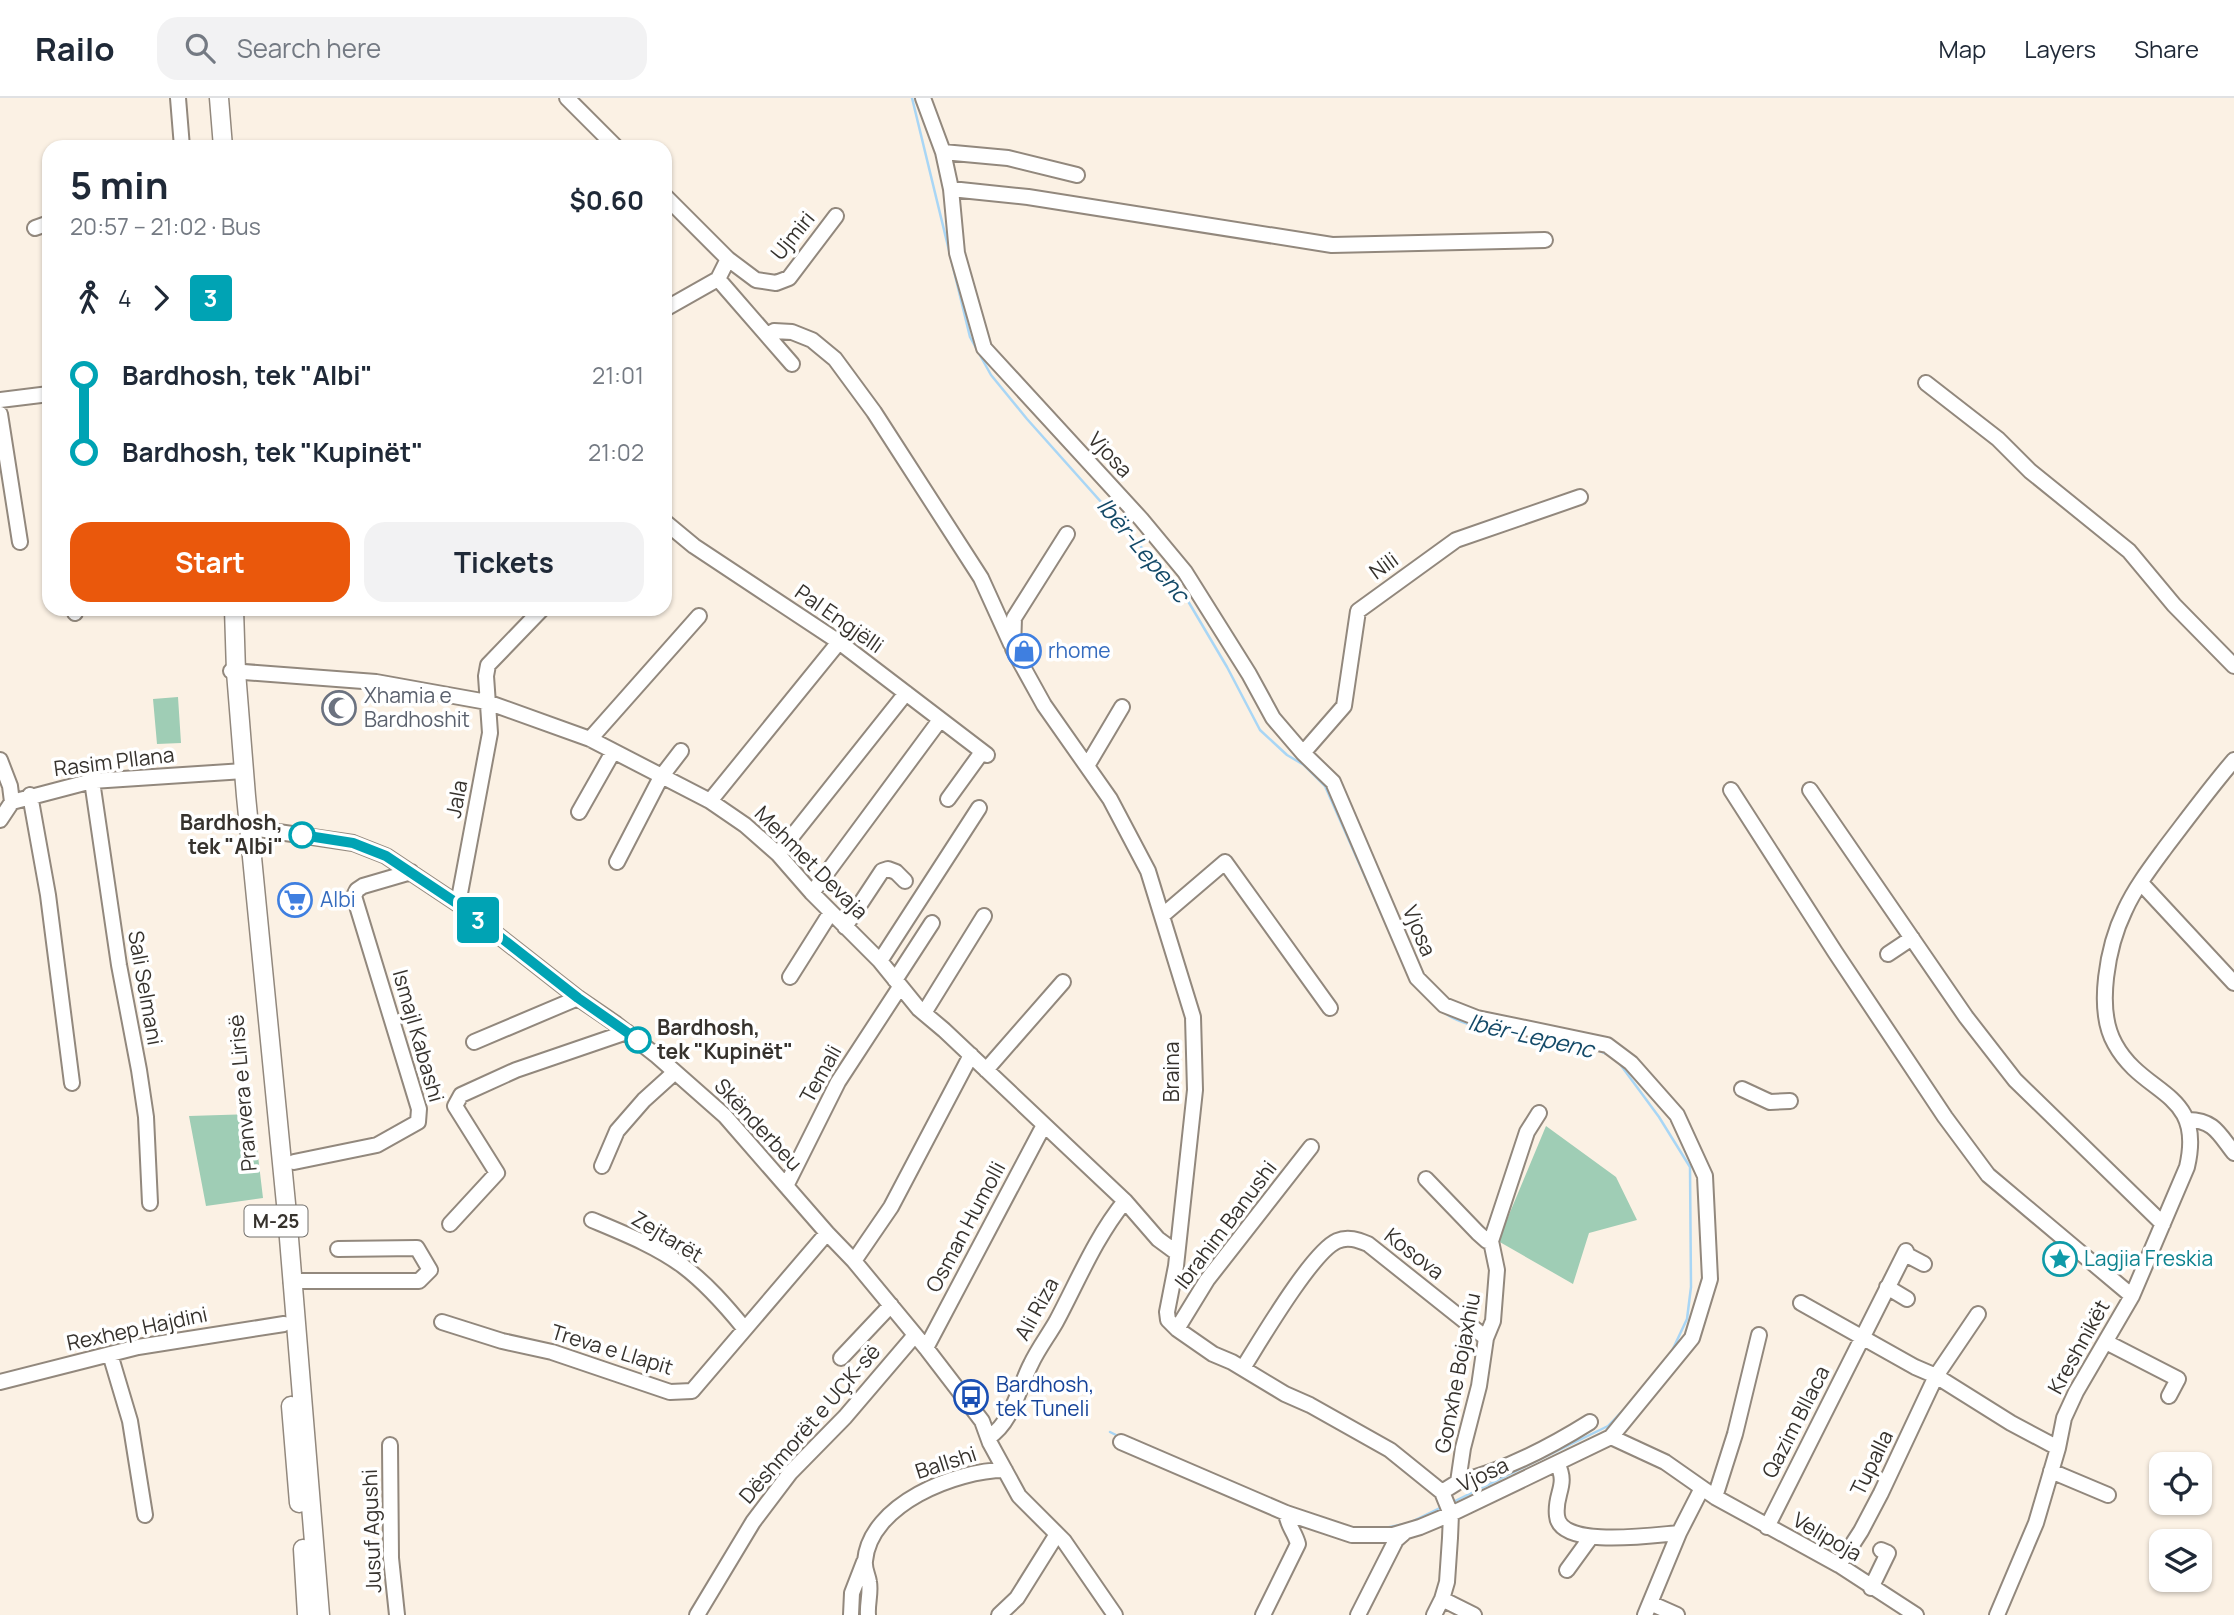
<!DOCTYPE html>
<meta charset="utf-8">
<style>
:root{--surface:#fff;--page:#f2f2f3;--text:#1f2937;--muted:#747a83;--line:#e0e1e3;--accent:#ea580c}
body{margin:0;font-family:Manrope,sans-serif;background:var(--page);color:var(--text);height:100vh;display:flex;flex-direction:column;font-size:26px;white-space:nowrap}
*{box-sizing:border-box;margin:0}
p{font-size:23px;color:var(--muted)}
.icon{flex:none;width:38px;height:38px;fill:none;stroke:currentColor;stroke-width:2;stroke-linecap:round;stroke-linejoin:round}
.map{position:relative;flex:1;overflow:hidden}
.side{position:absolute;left:42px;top:42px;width:630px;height:476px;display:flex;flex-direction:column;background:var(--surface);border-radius:21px;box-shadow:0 2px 5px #0004}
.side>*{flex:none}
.badge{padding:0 14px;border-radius:5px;font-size:24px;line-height:46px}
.fabs{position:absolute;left:2149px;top:1354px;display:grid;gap:14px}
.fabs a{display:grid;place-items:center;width:63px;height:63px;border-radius:14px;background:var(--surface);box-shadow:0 2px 5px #0004;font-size:35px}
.map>.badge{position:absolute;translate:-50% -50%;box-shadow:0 0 0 4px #fff}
.legs{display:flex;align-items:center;gap:10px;height:77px;padding:0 28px;font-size:23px}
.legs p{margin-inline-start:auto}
.headline{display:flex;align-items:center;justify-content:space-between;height:119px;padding:0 28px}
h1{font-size:38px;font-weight:700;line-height:52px}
.button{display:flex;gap:14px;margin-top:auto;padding:14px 28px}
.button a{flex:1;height:80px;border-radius:21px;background:var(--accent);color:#fff;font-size:28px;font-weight:700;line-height:80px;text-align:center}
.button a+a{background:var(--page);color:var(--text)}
ul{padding:0 28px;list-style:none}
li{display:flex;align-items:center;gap:24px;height:77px;font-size:26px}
li i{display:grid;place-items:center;width:10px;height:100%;margin:0 9px;background:currentColor}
li i::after{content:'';width:18px;height:18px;margin:-9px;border:5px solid;border-radius:50%;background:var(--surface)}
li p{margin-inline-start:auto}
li:first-child i{background:linear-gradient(#0000 50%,currentColor 0)}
li:last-child i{background:linear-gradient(currentColor 50%,#0000 0)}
header{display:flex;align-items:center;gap:42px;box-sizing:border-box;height:98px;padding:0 35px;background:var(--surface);border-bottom:2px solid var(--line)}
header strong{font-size:33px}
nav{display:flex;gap:38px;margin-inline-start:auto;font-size:24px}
.search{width:490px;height:63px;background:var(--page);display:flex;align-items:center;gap:18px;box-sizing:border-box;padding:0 24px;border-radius:21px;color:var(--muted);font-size:26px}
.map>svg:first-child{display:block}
.green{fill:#9fcdb5}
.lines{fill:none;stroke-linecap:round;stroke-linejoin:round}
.stream{stroke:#a9d6f5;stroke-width:2.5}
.minor-casing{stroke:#92887d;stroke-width:18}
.major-casing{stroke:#92887d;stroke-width:21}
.minor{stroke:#fff;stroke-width:14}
.major{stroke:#fff;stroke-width:18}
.line-1-casing{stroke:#fff;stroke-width:16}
.line-1{stroke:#00a3b4;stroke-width:10}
.stop-1-dot{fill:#fff;stroke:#00a3b4;stroke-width:3.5}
.labels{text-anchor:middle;stroke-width:7;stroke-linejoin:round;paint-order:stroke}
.shield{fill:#fff;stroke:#72706c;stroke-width:2}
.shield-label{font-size:19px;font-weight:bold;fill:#36322d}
.street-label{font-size:21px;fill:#36322d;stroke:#fff}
.shop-label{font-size:21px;fill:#366cbe;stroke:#fff;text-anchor:start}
.worship-label{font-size:21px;fill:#5b616d;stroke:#fff;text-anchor:start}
.stop-label{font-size:21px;font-weight:bold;fill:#36322d;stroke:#fff;text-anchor:end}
.culture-label{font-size:21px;fill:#0d838f;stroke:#fff;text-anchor:start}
.transit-label{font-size:21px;fill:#164399;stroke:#fff;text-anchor:start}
.water-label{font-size:23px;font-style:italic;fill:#144a68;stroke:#fff}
</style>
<header>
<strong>Railo</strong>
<div class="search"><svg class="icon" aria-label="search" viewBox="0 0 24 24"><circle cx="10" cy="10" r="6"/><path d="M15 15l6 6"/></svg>Search here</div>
<nav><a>Map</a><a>Layers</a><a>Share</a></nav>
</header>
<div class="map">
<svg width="2234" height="1517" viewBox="0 0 2234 1517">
<rect width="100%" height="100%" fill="#fbf1e4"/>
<path class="green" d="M178 599 181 645 157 646 153 601Z
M253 1016 263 1100 206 1108 189 1018Z
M1546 1028 1616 1079 1637 1122 1589 1135 1573 1186 1498 1143Z"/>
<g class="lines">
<path class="stream" d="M912 0 970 239 991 277 1027 321 1185 498 1227 569 1260 632 1287 657 1304 667 1325 688 1404 867
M1433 905C1454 929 1494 932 1524 937
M1592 950 1612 958
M1617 962 1659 1019 1690 1069 1691 1189 1687 1221 1671 1255
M1110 1334 1120 1339
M1453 1404 1608 1328 1632 1303
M1350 1430H1364
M1385 1430 1409 1425 1444 1408"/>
<g class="minor-casing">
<path id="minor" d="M178 0 182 49
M567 0 616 49
M923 0 943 54 951 91 957 155 984 250 1141 421 1185 474 1249 576 1273 620 1303 655 1333 684 1417 880 1444 907 1477 920 1607 947 1631 965 1677 1017 1705 1078 1710 1181 1692 1240 1611 1339 1451 1416 1420 1429 1393 1437H1352L1286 1415 1121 1344
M943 54 1008 60 1077 77
M951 91 1028 99 1332 147 1545 142
M665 98 728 161 756 182 776 185 789 180 836 118
M35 130 49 125
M718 181 792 266
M665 211 718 181 728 161
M767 237 774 233 792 234 812 242 835 261 874 314 981 480 1011 546
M1926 285 1998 341 2030 373 2129 453 2174 507 2234 568
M0 302 49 296
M0 316 20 444
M665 424 694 448 839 544 987 657
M1067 436 1014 520 1013 551 1044 607 1110 701 1148 773 1193 919 1195 992 1176 1168 1167 1214 1168 1222 1177 1231 1213 1256 1232 1264 1285 1296 1310 1307 1390 1352 1442 1394 1451 1416 1450 1440 1447 1484 1442 1501 1434 1517
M74 511 75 515
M231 573 376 584 487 604 590 641 710 703 745 727 778 756 812 795 880 863 919 911 944 932 1125 1103 1158 1141 1177 1155
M590 641 699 518
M1303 655 1344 608 1358 513 1456 442 1580 399
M0 662 10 688 12 704
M1087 668 1122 609
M92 683 119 867 139 972 146 1019 150 1105
M1731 692 1835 854 1945 1019 1988 1077 2132 1198
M1810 692 1966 919 2015 982 2163 1126
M30 697 48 797 72 985
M948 701 982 654
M710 703 839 544
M579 714 613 654
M0 722 12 704 92 683 244 673
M245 729 353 745 386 758 458 806 578 900 616 926 657 958 725 1018 827 1135 854 1163 926 1250 982 1323 990 1345 1019 1398 1064 1443 1115 1517
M778 756 906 595
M617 764 661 679 681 653
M2141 785 2234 885
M812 795 937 626
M458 806 490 635 486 578 488 567 542 511
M1163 817 1225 764 1330 910
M845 829 882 773 888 771 896 774 905 783
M1888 856 1912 840
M880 863 979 710
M790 879 831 814
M895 882 932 825
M924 915 984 818
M474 944 578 900
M986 972 1063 884
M1742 991 1770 1004 1790 1003
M2188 1022C2214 1022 2219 1036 2234 1055
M294 1064 377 1047 418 1024 419 1011 354 798 357 792 363 788 411 774
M602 1068 617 1033 644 1002 675 974
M1426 1081 1478 1135 1487 1143H1491
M786 1088 838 984 900 889
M592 1122C623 1135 656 1148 683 1168 707 1186 726 1208 744 1230
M450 1126 497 1075 455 1008 461 997 516 972 627 934
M1905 1156 1924 1166
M854 1163 891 1109 971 957
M291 1183H419L430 1172 417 1150 338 1151
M1887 1189 1907 1201
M1801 1205 1915 1269 1936 1278 2011 1325 2058 1350
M442 1224 502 1243 552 1254 670 1294 692 1293 827 1135
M1177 1231 1207 1182 1311 1049
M2106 1244 2178 1281 2169 1298
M926 1250 1044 1027
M110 1256 130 1323 145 1417
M841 1260 891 1207
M1243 1270C1260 1243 1312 1154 1337 1143 1348 1138 1358 1142 1368 1146L1486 1240
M0 1284 138 1249 284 1226
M989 1339C1012 1325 1019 1289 1031 1266 1038 1251 1048 1238 1056 1224 1078 1183 1095 1140 1125 1103
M1611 1339 1665 1364 1715 1399 1839 1467 1916 1517
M390 1347 391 1460 397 1517
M1557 1365C1569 1388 1554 1395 1557 1418 1560 1451 1654 1437 1679 1435
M2051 1373 2108 1397
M1458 1384C1504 1373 1550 1349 1590 1324
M1442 1394 1458 1384 1463 1350 1479 1288 1486 1240 1493 1223 1497 1172 1491 1143 1527 1034 1539 1015
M1715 1399 1735 1336 1759 1237
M1767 1429 1906 1153
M1839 1467 1861 1433 1881 1395 1936 1278 1978 1216
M1567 1472 1591 1439
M1871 1490 1888 1455 1881 1452
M1442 1501 1474 1517
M1650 1505 1677 1517
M697 1517 753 1424 790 1375 845 1319 915 1237
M851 1517 852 1495 864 1464
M868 1517C867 1506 871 1495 869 1484 868 1477 864 1471 865 1463 870 1406 956 1372 1005 1372
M999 1517 1017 1500 1057 1436
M1263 1517 1298 1446C1295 1434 1287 1427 1286 1415
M1358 1517 1396 1442 1404 1435
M1645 1517 1679 1435 1702 1390
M1997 1517 2036 1425 2058 1350 2064 1320 2076 1294 2132 1198 2187 1069C2205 992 2144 999 2115 946 2095 911 2108 847 2125 812 2135 790 2151 769 2165 750 2188 720 2210 690 2234 662"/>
</g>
<g class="major-casing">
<path id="major" d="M219 0 223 49
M234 511 236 574 246 698 287 1116 320 1517
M291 1308 299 1405
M303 1451 307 1517"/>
</g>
<use href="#minor" class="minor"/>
<use href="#major" class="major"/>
</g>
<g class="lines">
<g class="line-1-casing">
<path id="line-1" d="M302 737 353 745 386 758 458 806 578 900 638 942"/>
</g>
<use href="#line-1" class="line-1"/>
</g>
<defs>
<g id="shop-ring" transform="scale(1.75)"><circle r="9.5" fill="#fff" stroke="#3f7fe0" stroke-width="1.5"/><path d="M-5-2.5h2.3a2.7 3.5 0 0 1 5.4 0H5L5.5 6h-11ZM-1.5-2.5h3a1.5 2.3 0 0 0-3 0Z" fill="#3f7fe0"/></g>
<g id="mosque-ring" transform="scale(1.75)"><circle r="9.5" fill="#fff" stroke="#6b7280" stroke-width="1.5"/><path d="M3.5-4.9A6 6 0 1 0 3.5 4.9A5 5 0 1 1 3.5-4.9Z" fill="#6b7280"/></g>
<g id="supermarket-ring" transform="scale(1.75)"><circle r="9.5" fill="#fff" stroke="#3f7fe0" stroke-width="1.5"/><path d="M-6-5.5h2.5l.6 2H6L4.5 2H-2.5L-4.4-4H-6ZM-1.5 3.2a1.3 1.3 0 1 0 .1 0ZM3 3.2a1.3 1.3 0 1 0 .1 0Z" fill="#3f7fe0"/></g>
<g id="sight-ring" transform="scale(1.75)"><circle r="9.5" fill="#fff" stroke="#0f9aa8" stroke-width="1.5"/><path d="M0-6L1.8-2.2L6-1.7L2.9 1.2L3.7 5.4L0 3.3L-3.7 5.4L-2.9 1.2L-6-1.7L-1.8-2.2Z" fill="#0f9aa8"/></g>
<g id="bus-ring" transform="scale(1.75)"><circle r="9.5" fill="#fff" stroke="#1a4fb4" stroke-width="1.5"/><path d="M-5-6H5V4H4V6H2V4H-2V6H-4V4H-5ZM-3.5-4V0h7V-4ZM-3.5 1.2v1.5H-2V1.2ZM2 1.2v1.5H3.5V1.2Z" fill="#1a4fb4"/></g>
</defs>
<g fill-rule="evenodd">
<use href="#shop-ring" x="1024" y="553"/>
<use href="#mosque-ring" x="339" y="610"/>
<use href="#supermarket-ring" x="295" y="802"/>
<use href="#sight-ring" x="2060" y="1161"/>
<use href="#bus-ring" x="971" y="1299"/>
</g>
<g class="stop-1-dot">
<circle cx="302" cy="737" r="12"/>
<circle cx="638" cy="942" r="12"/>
</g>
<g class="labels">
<rect class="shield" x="244.5" y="1107.5" width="63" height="31" rx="5"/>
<g class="shield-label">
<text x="276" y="1130">M-25</text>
</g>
<g class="street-label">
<text transform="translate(793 138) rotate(-51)" y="7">Ujmiri</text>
<text transform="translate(1110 357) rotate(47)" y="7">Vjosa</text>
<text transform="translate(1384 468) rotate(-36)" y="7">Nili</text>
<text transform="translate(839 521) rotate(35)" y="7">Pal Engjëlli</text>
<text transform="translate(114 664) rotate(-7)" y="7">Rasim Pllana</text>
<text transform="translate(457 701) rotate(-79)" y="7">Jala</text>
<text transform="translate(811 765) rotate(45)" y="7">Mehmet Devaja</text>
<text transform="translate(1419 833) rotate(67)" y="7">Vjosa</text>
<text transform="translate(145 890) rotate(80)" y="7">Sali Selmani</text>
<text transform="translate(418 938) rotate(74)" y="7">Ismajl Kabashi</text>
<text transform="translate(1172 974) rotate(-90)" y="7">Braina</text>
<text transform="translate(821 976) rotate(-61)" y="7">Temali</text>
<text transform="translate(243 995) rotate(-95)" y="7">Pranvera e Lirisë</text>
<text transform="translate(758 1027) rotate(47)" y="7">Skënderbeu</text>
<text transform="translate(1226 1127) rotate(-53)" y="7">Ibrahim Banushi</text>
<text transform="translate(966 1129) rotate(-62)" y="7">Osman Humolli</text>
<text transform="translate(667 1139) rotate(31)" y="7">Zejtarët</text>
<text transform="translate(1414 1156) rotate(38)" y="7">Kosova</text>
<text transform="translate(1037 1211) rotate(-61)" y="7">Ali Riza</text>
<text transform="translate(137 1231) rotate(-12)" y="7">Rexhep Hajdini</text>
<text transform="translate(2079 1249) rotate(-61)" y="7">Kreshnikët</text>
<text transform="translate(612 1252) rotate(17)" y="7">Treva e Llapit</text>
<text transform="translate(1458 1275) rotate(-79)" y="7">Gonxhe Bojaxhiu</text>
<text transform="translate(1796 1324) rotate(-63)" y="7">Qazim Bllaca</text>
<text transform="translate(810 1326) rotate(-49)" y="7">Dëshmorët e UÇK-së</text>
<text transform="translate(946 1365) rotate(-18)" y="7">Ballshi</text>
<text transform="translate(1872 1365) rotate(-64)" y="7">Tupalla</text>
<text transform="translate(1483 1377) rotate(-25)" y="7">Vjosa</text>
<text transform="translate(372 1433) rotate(-92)" y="7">Jusuf Agushi</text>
<text transform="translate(1827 1439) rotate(30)" y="7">Velipoja</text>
</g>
<g class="shop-label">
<text x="1048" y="560">rhome</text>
<text x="320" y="809">Albi</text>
</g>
<g class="worship-label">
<text x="364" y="605">Xhamia e<tspan x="364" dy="24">Bardhoshit</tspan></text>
</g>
<g class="stop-label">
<text x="283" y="732">Bardhosh,<tspan x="283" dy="24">tek "Albi"</tspan></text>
<text x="657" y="937" text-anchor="start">Bardhosh,<tspan x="657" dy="24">tek "Kupinët"</tspan></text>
</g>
<g class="culture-label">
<text x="2084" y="1168">Lagjia Freskia</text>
</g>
<g class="transit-label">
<text x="996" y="1294">Bardhosh,<tspan x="996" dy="24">tek Tuneli</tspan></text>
</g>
<g class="water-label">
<text transform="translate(1143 452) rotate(50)" y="8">Ibër-Lepenc</text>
<text transform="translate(1531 938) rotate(13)" y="8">Ibër-Lepenc</text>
</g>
</g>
</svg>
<div class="fabs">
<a><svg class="icon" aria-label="locate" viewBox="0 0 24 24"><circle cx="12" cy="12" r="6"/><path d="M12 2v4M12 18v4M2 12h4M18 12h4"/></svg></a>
<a><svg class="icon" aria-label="layers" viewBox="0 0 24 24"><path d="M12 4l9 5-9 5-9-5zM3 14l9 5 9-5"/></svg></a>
</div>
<b class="badge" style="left:478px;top:822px;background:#00a3b4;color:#fff">3</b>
<section class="side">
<div class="headline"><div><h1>5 min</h1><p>20:57 – 21:02 · Bus</p></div><b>$0.60</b></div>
<div class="legs"><svg class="icon" aria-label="walk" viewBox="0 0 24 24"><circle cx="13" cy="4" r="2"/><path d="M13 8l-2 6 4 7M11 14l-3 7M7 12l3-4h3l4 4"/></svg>4<svg class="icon" aria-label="forward" viewBox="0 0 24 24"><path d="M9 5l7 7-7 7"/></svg><b class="badge" style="background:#00a3b4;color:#fff">3</b></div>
<ul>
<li><i style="color:#00a3b4"></i><b>Bardhosh, tek &quot;Albi&quot;</b><p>21:01</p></li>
<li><i style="color:#00a3b4"></i><b>Bardhosh, tek &quot;Kupinët&quot;</b><p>21:02</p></li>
</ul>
<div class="button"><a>Start</a><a>Tickets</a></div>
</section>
</div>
